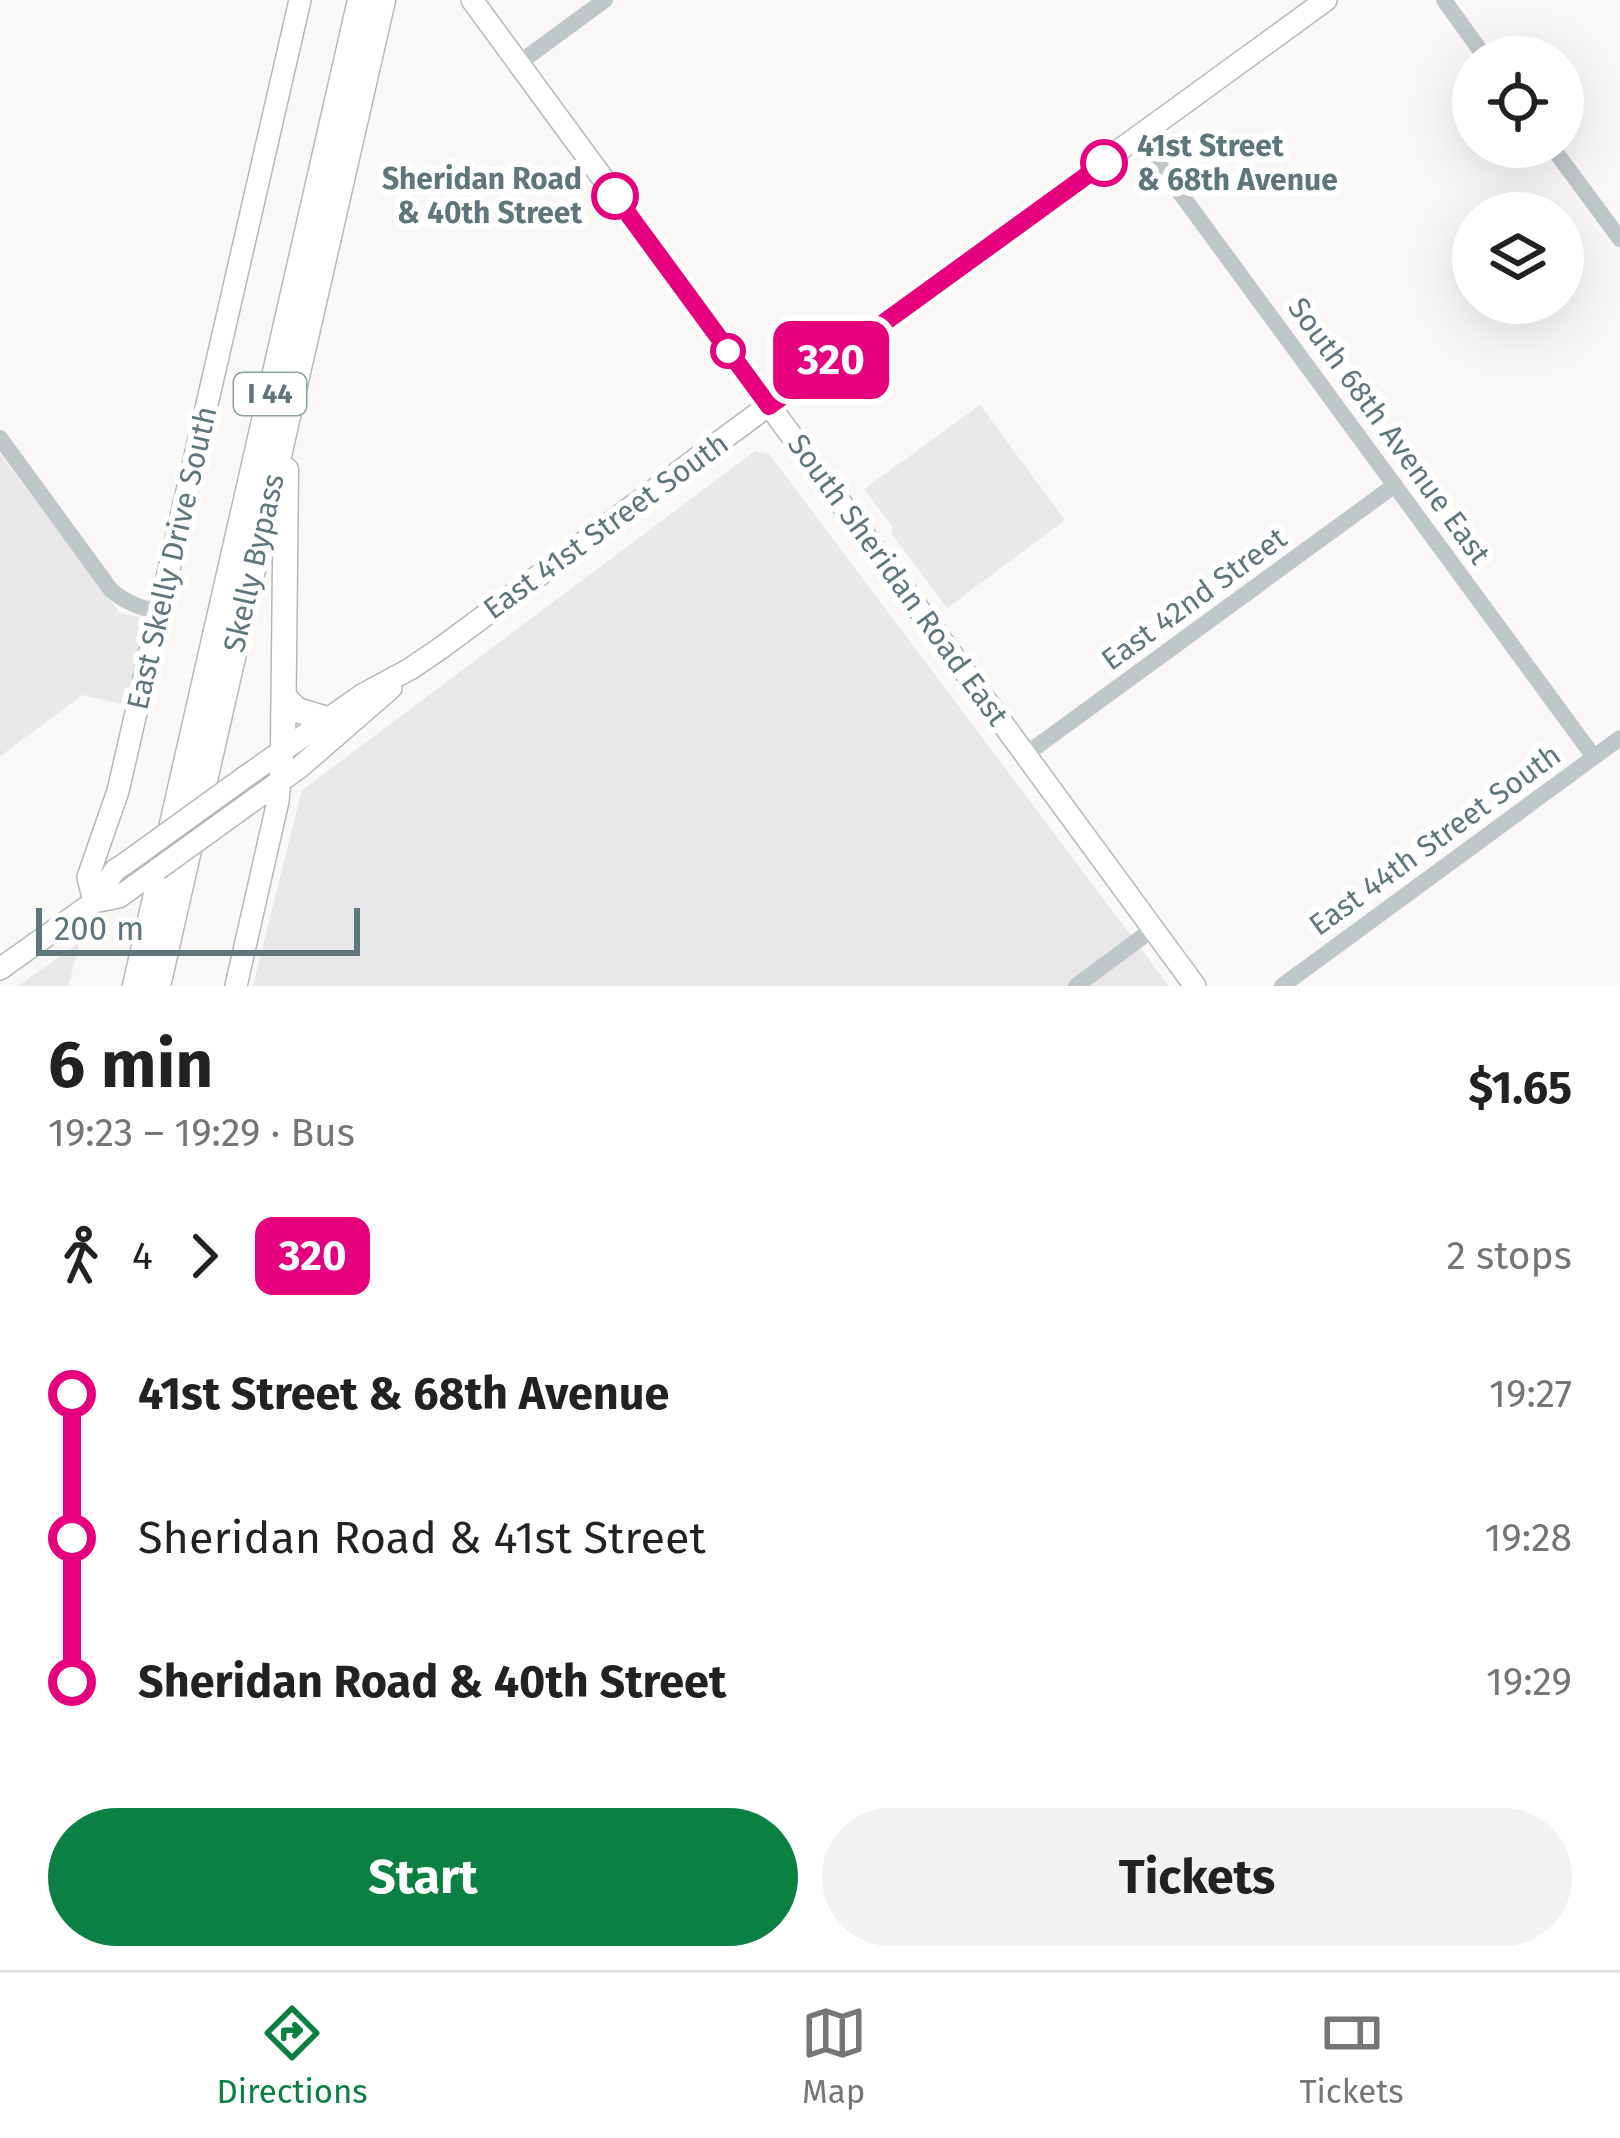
<!DOCTYPE html>
<meta charset="utf-8">
<style>
:root{--surface:#fff;--page:#f2f2f2;--text:#222;--muted:#767676;--line:#e0e0e0;--accent:#0b8043}
body{margin:0;font-family:"Fira Sans",sans-serif;background:var(--page);color:var(--text);height:100vh;display:flex;flex-direction:column;font-size:45px;white-space:nowrap}
*{box-sizing:border-box;margin:0}
p{font-size:39px;color:var(--muted)}
.icon{flex:none;width:66px;height:66px;fill:none;stroke:currentColor;stroke-width:2;stroke-linecap:round;stroke-linejoin:round}
.map{position:relative;height:986px;overflow:hidden}
.side{display:flex;flex-direction:column;background:var(--surface);flex:1}
.side>*{flex:none}
.badge{padding:0 24px;border-radius:18px;font-size:42px;line-height:78px}
.fabs{position:absolute;left:1452px;top:36px;display:grid;gap:24px}
.fabs a{display:grid;place-items:center;width:132px;height:132px;border-radius:50%;background:var(--surface);box-shadow:0 12px 48px #0002;font-size:60px}
.scale{position:absolute;left:36px;bottom:30px;width:324px;box-sizing:border-box;padding-left:12px;border:6px solid #5e767c;border-top:0;font-size:33px;line-height:42px;white-space:nowrap;color:#5e767c;-webkit-text-stroke:9px #fff;paint-order:stroke}
.map>.badge{position:absolute;translate:-50% -50%;box-shadow:0 0 0 6px #fff}
.legs{display:flex;align-items:center;gap:18px;height:132px;padding:0 48px;font-size:39px}
.legs p{margin-inline-start:auto}
.headline{display:flex;align-items:center;justify-content:space-between;height:204px;padding:0 48px}
h1{font-size:66px;font-weight:700;line-height:90px}
.action{display:flex;gap:24px;margin-top:auto;padding:24px 48px}
.action a{flex:1;height:138px;border-radius:72px;background:var(--accent);color:#fff;font-size:48px;font-weight:700;line-height:138px;text-align:center}
.action a+a{background:var(--page);color:var(--text)}
ul{padding:0 48px;list-style:none}
li{display:flex;align-items:center;gap:42px;height:144px;font-size:45px}
li i{display:grid;place-items:center;width:18px;height:100%;margin:0 15px;background:currentColor}
li i::after{content:'';width:30px;height:30px;margin:-15px;border:9px solid;border-radius:50%;background:var(--surface)}
li p{margin-inline-start:auto}
li:first-child i{background:linear-gradient(#0000 50%,currentColor 0)}
li:last-child i{background:linear-gradient(currentColor 50%,#0000 0)}
.tabs{display:flex;justify-content:space-around;align-items:center;height:168px;border-top:3px solid var(--line);background:var(--surface);font-size:33px;color:var(--muted)}
.tabs a{display:grid;justify-items:center;gap:6px}
.tabs .current{color:var(--accent)}
.map>svg:first-child{display:block}
.built{fill:#e7e8e7}
.lines{fill:none;stroke-linecap:round;stroke-linejoin:round}
.major-casing{stroke:#b1b9bc;stroke-width:24}
.highway-casing{stroke:#b3babc;stroke-width:27}
.minor{stroke:#c0c7c9;stroke-width:16}
.major{stroke:#fff;stroke-width:21}
.highway{stroke:#fff;stroke-width:24}
.major-bridge-casing{stroke:#b1b9bc;stroke-width:24;stroke-linecap:butt}
.major-bridge{stroke:#fff;stroke-width:21}
.line-1-casing{stroke:#fff;stroke-width:27}
.line-1{stroke:#e6007e;stroke-width:18}
.stop-1-dot{fill:#fff;stroke:#e6007e;stroke-width:6}
.labels{text-anchor:middle;stroke-width:12;stroke-linejoin:round;paint-order:stroke}
.shield{fill:#fff;stroke:#8e9fa3;stroke-width:3}
.shield-label{font-size:27px;font-weight:bold;fill:#5e767c}
.stop-label{font-size:30px;font-weight:bold;fill:#5e767c;stroke:#fff;text-anchor:start}
.street-label{font-size:30px;fill:#5e767c;stroke:#fff}
</style>
<div class="map">
<svg width="1620" height="986" viewBox="0 0 1620 986">
<rect width="100%" height="100%" fill="#f9f8f6"/>
<path class="built" d="M980 405 1065 520 947 608 892 534V526L864 489Z
M755 451 769 454 1169 986H253L302 790Z
M0 454 120 613 142 618 149 628 129 706 83 695 0 756Z
M80 942 68 986H18Z"/>
<g class="lines">
<g class="major-casing">
<path id="major" d="M472 0 1195 986
M245 777 362 695 410 669 441 648 792 388 1326 0
M237 812 300 767 391 688
M94 902 88 877 118 791 300 0
M94 902 119 897 158 869
M0 969 94 902 115 870 126 863
M236 986 278 801 283 749"/>
</g>
<g class="highway-casing">
<path id="highway" d="M284 697 297 710 327 719
M283 749 286 470
M135 986 360 0
M158 986 383 0"/>
</g>
<path class="minor" d="M1444 0 1485 57
M519 63 605 0
M1139 137 1594 757
M1552 147 1620 239
M0 438 111 590C126 603 142 608 160 613
M1025 755 1395 485
M1076 986 1153 929
M1282 986 1620 738"/>
<use href="#major" class="major"/>
<use href="#highway" class="highway"/>
<g class="major-bridge-casing">
<path id="major-bridge" d="M126 863 245 777
M158 869 237 812"/>
</g>
<use href="#major-bridge" class="major-bridge"/>
</g>
<g class="lines">
<g class="line-1-casing">
<path id="line-1" d="M615 196 769 406 1104 163"/>
</g>
<use href="#line-1" class="line-1"/>
</g>
<g class="stop-1-dot">
<circle cx="1104" cy="163" r="21"/>
<circle cx="615" cy="196" r="21"/>
<circle cx="728" cy="351" r="15"/>
</g>
<g class="labels">
<rect class="shield" x="234" y="373" width="72" height="42" rx="9"/>
<g class="shield-label">
<text x="270" y="403">I 44</text>
</g>
<g class="stop-label">
<text x="1137" y="156">41st Street<tspan x="1137" dy="34">&amp; 68th Avenue</tspan></text>
<text x="582" y="189" text-anchor="end">Sheridan Road<tspan x="582" dy="34">&amp; 40th Street</tspan></text>
</g>
<g class="street-label">
<text transform="translate(1389 431) rotate(54)" y="10">South 68th Avenue East</text>
<text transform="translate(606 526) rotate(-36)" y="10">East 41st Street South</text>
<text transform="translate(172 558) rotate(-77)" y="10">East Skelly Drive South</text>
<text transform="translate(254 563) rotate(-77)" y="10">Skelly Bypass</text>
<text transform="translate(898 580) rotate(54)" y="10">South Sheridan Road East</text>
<text transform="translate(1194 599) rotate(-36)" y="10">East 42nd Street</text>
<text transform="translate(1435 840) rotate(-36)" y="10">East 44th Street South</text>
</g>
</g>
</svg>
<div class="fabs">
<a><svg class="icon" aria-label="locate" viewBox="0 0 24 24"><circle cx="12" cy="12" r="6"/><path d="M12 2v4M12 18v4M2 12h4M18 12h4"/></svg></a>
<a><svg class="icon" aria-label="layers" viewBox="0 0 24 24"><path d="M12 4l9 5-9 5-9-5zM3 14l9 5 9-5"/></svg></a>
</div>
<div class="scale">200 m</div>
<b class="badge" style="left:831px;top:360px;background:#e6007e;color:#fff">320</b>
</div>
<section class="side">
<div class="headline"><div><h1>6 min</h1><p>19:23 – 19:29 · Bus</p></div><b>$1.65</b></div>
<div class="legs"><svg class="icon" aria-label="walk" viewBox="0 0 24 24"><circle cx="13" cy="4" r="2"/><path d="M13 8l-2 6 4 7M11 14l-3 7M7 12l3-4h3l4 4"/></svg>4<svg class="icon" aria-label="forward" viewBox="0 0 24 24"><path d="M9 5l7 7-7 7"/></svg><b class="badge" style="background:#e6007e;color:#fff">320</b><p>2 stops</p></div>
<ul>
<li><i style="color:#e6007e"></i><b>41st Street &amp; 68th Avenue</b><p>19:27</p></li>
<li><i style="color:#e6007e"></i><span>Sheridan Road &amp; 41st Street</span><p>19:28</p></li>
<li><i style="color:#e6007e"></i><b>Sheridan Road &amp; 40th Street</b><p>19:29</p></li>
</ul>
<div class="action"><a>Start</a><a>Tickets</a></div>
</section>
<nav class="tabs">
<a class="current"><svg class="icon" aria-label="directions" viewBox="0 0 24 24"><path d="M12 3l9 9-9 9-9-9zM9 14v-3h6M13 9l2 2-2 2"/></svg>Directions</a>
<a><svg class="icon" aria-label="map" viewBox="0 0 24 24"><path d="M3 6l6-2 6 2 6-2v14l-6 2-6-2-6 2zM9 4v14M15 6v14"/></svg>Map</a>
<a><svg class="icon" aria-label="tickets" viewBox="0 0 24 24"><path d="M3 7h18v10H3zM15 7v10"/></svg>Tickets</a>
</nav>
